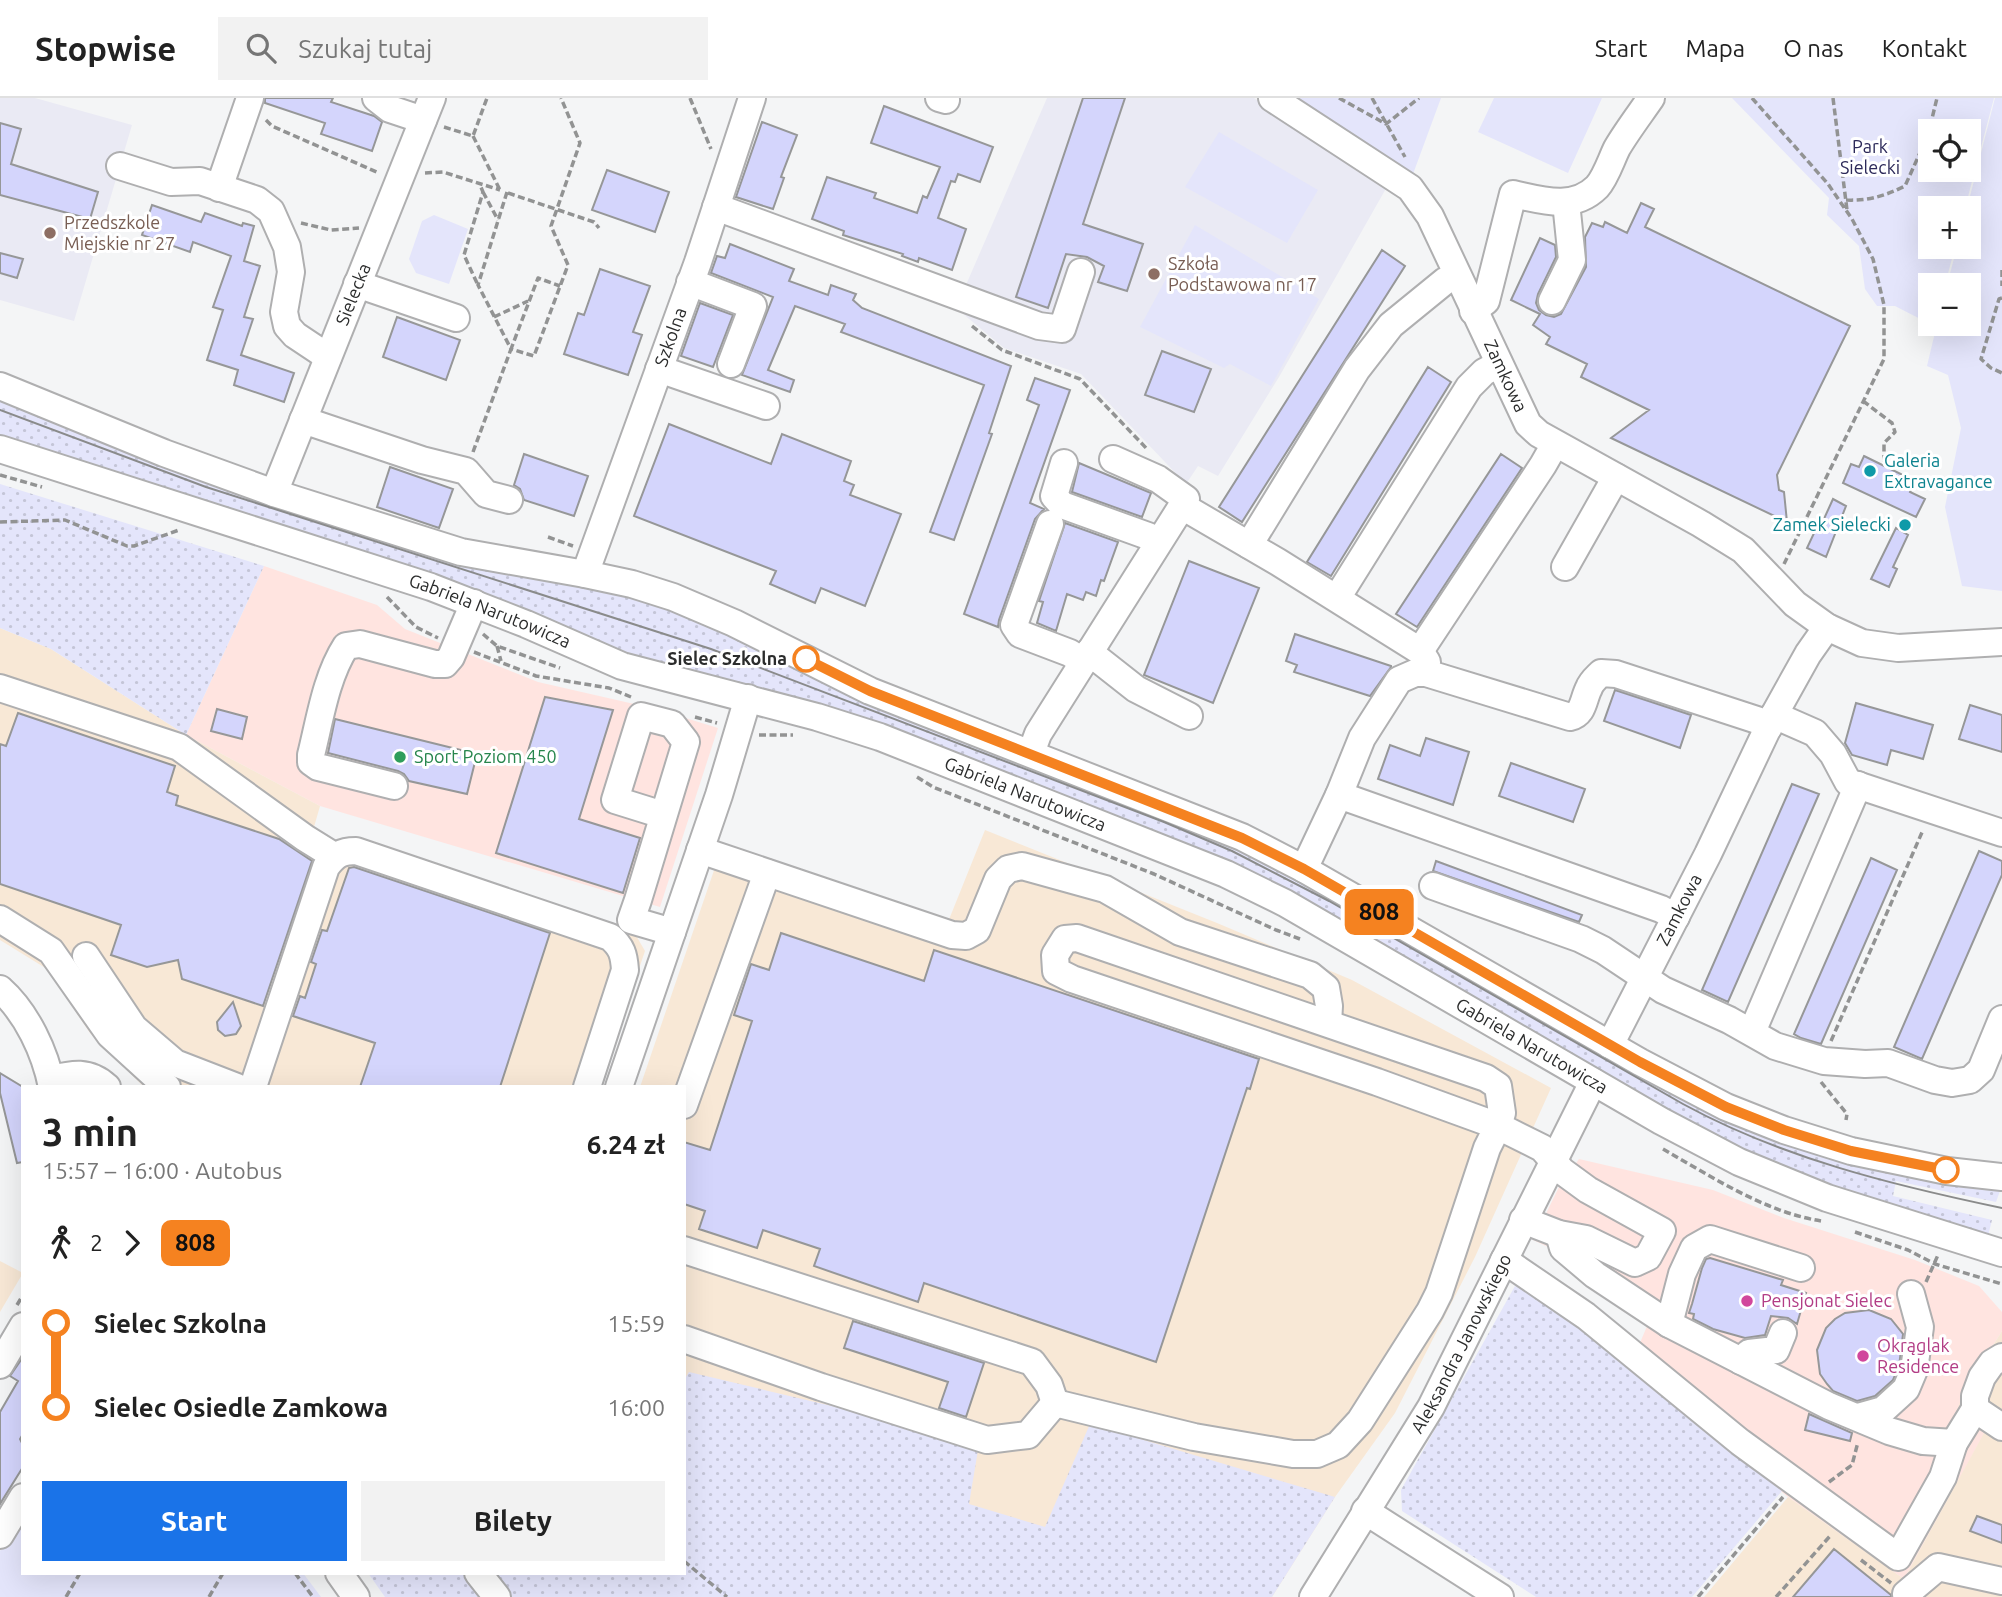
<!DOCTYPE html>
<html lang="pl">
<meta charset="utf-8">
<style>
:root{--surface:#fff;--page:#f2f2f2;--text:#222;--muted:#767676;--line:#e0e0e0;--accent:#1a73e8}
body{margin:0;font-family:Ubuntu,sans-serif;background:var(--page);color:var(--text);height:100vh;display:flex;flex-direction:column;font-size:26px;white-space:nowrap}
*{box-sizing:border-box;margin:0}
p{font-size:23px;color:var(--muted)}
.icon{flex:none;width:38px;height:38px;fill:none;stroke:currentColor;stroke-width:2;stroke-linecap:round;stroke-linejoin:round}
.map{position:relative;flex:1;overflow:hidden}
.details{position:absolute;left:21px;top:987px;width:665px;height:490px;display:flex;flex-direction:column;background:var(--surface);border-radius:0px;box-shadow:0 7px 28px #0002}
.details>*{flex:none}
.badge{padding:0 14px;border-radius:10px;font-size:24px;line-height:46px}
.fabs{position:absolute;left:1918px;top:21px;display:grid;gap:14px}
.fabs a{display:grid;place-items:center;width:63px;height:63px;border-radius:0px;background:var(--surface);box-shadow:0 7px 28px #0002;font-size:35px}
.map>.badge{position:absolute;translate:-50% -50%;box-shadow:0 0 0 4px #fff}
.legs{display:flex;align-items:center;gap:10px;height:77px;padding:0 21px;font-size:23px}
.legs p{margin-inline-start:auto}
.headline{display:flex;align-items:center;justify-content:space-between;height:119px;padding:0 21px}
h1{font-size:38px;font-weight:700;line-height:52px}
.action{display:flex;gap:14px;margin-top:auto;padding:14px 21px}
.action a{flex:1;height:80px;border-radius:0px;background:var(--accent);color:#fff;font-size:28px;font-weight:700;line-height:80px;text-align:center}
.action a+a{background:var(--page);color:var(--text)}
ul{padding:0 21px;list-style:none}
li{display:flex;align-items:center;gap:24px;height:84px;font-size:26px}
li i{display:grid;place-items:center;width:10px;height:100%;margin:0 9px;background:currentColor}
li i::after{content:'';width:18px;height:18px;margin:-9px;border:5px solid;border-radius:50%;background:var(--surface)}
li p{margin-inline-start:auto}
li:first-child i{background:linear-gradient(#0000 50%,currentColor 0)}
li:last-child i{background:linear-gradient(currentColor 50%,#0000 0)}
header{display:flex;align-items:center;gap:42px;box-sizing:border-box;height:98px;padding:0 35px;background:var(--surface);border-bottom:2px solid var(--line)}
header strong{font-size:33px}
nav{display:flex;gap:38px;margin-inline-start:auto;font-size:24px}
.search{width:490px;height:63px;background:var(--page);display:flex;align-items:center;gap:18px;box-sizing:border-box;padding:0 24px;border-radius:0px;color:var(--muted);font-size:26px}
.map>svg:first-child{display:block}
.commercial{fill:#ffe4e0}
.industrial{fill:#f8e8d6}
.built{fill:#eaeaf4}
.grass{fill:url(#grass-dots)}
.green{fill:#e4e5fb;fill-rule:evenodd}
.building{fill:#d4d5fc;stroke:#969798;stroke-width:2}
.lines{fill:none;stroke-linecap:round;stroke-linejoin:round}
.minor-casing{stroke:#afafb0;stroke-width:30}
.path{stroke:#929393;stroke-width:3.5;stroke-dasharray:7 3.5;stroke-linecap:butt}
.minor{stroke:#fff;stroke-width:26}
.tram{stroke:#8a8b8b;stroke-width:2}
.line-1-casing{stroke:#fff;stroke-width:16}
.line-1{stroke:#f58220;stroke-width:10}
.education-dot{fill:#8d6e63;stroke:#fff;stroke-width:2.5}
.culture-dot{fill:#0f9aa8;stroke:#fff;stroke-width:2.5}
.stop-1-dot{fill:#fff;stroke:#f58220;stroke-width:3.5}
.leisure-dot{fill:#2e9e5b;stroke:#fff;stroke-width:2.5}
.hotel-dot{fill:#d1479c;stroke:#fff;stroke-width:2.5}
.labels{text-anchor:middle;stroke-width:6;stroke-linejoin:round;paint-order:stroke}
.park-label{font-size:18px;fill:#2c2959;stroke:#fff}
.education-label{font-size:18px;fill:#785e54;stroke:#fff;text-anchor:start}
.street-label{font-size:18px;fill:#2b2c2c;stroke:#fff}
.culture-label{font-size:18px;fill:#0d838f;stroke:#fff;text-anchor:start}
.stop-label{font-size:18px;font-weight:bold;fill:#2b2c2c;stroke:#fff;text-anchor:end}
.leisure-label{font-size:18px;fill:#27864d;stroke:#fff;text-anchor:start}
.hotel-label{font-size:18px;fill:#b23c85;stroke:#fff;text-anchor:start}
</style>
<header>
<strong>Stopwise</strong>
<div class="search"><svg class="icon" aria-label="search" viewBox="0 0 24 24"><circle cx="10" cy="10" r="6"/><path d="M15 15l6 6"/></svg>Szukaj tutaj</div>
<nav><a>Start</a><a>Mapa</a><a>O nas</a><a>Kontakt</a></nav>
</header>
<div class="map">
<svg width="2002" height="1499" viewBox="0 0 2002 1499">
<defs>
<pattern id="grass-dots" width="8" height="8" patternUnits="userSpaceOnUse" patternTransform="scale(1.75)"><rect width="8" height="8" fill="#e4e5fb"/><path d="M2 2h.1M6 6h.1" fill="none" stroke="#c4c5d7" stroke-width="1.8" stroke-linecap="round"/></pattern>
</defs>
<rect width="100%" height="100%" fill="#f4f5f6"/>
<path class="commercial" d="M264 468 377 507 405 531 538 584 656 611 718 630 660 809 320 708 186 637Z
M1579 1061 1713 1092 1784 1120 1915 1162 1979 1188 2002 1214V1233L1963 1295 1985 1334 1904 1481 1788 1399 1630 1268 1648 1226 1548 1149 1533 1142 1560 1087Z"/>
<path class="industrial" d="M0 530 51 551 186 637 320 708 312 736 634 834 645 853 599 989H144L90 935 47 871 0 842Z
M985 732 1217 825 1352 882 1551 990 1475 1159 1395 1315 1335 1399 1272 1499H769L684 1422V989H640L723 746 948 824Z
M0 1163 23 1175 0 1214Z
M2002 1233V1499H1704L1788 1399 1904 1481 1984 1335 1956 1316 1963 1295Z"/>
<path class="built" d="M0 0H35L132 27 74 223 0 202Z
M1047 0H1254L1388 87 1279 279 1218 378 1198 368 1186 386 1081 276 1004 250 956 210Z"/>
<path class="grass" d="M0 297 574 483 683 515 1231 746 1298 780 1728 1020 2001 1090 1996 1104 1896 1083 1893 1098 1992 1122 1989 1134 1990 1141 1823 1088 1713 1038 1301 804 660 571 450 484 350 449 0 339Z
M0 386 264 468 186 637 51 551 0 530Z
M1515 1188 1551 1206 1782 1393 1692 1499H1536L1402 1413 1401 1392Z
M689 1274 836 1309 978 1352 969 1406 1045 1429 1090 1326 1335 1399 1272 1499H385L368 1475H684V1282Z"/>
<path class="green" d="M1293 0H1441L1413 76Z
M1494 0H1602L1568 75 1478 34Z
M1732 0H1994L1965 110H1930V149H1955L1945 187H1930V226H1934V228L1895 208H1877L1865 191 1859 148 1827 117 1829 100ZM1930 33H1969V72H1930Z
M1995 0H2002V493L1962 488 1945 409 1961 330 1948 277 1927 268 1937 226H1969V187H1947L1957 149H1969L1967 110Z
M1219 34 1318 92 1287 145 1185 89Z
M434 117 468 131 449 186 416 175 409 161 422 123Z
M1195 127 1319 201 1271 288 1230 266 1224 270 1140 229Z
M23 1415V1475H303L321 1499H0V1453Z"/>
<path class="building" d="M265 0H333L331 4 374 18 382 24 372 53 321 36 325 25 265 5Z
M1083 0H1125L1083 126 1143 146 1127 193 1098 184 1104 168 1087 159 1066 156 1048 210 1016 199Z
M884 8 993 49 980 84 958 76 955 84 951 83 938 120 966 131 952 172 919 160 918 164 902 158 903 156 843 137 844 133 812 121 827 79 876 95 874 100 917 115 923 98 927 100 940 69 871 45Z
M762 24 797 37 781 79 784 80 773 111 736 99Z
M0 25 21 31 11 66 98 94 90 121 0 97Z
M607 72 669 94 655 134 592 112Z
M1641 105 1654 111 1645 129 1850 228 1777 377 1779 392 1784 394 1787 424 1611 340 1649 312 1581 279 1587 266 1546 246 1550 239 1533 227 1540 216 1511 202 1540 140 1555 147 1556 159 1538 196 1536 205 1539 212 1546 217 1554 219 1561 216 1586 169 1585 139 1592 125 1603 129 1605 124 1627 135Z
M152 107 201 124 205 115 242 128 243 125 254 128 244 163 260 168 244 219 253 221 241 257 294 275 284 304 234 287 238 272 207 262 223 212 213 209 231 158 193 144 190 154 142 137Z
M730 146 794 171 789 183 828 197 831 187 856 196 853 202 862 210 1011 268 989 335 992 336 954 442 930 434 984 287 841 234 845 226 795 208 768 272 794 282 790 294 742 277 773 199 711 175 717 158 725 160Z
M1382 152 1405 168 1242 424 1219 409Z
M0 155 23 161 17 180 0 175Z
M600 171 650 188 633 234 642 237 628 277 564 256 578 215 584 217Z
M700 205 733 217 713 269 681 258Z
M397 219 460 242 446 282 383 259Z
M1162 253 1211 271 1194 314 1145 297Z
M1428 269 1451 284 1331 478 1307 464Z
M1035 280 1070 292 1030 405 1044 411 1035 421 999 522 998 529 964 516 1039 307 1027 302Z
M669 326 771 366 782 336 851 363 844 383 854 387 850 397 901 416 865 508 821 490 815 505 770 486 776 473 634 418Z
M524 356 588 378 574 418 524 402 520 391 514 387Z
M1501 356 1522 370 1417 529 1396 516Z
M1864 358 1915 383 1910 394 1925 401 1916 419 1843 385 1851 366 1859 369Z
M1079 365 1151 395 1142 419 1072 394Z
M390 369 453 391 439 430 377 409Z
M1833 401 1846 408 1826 459 1807 450 1815 433 1818 434Z
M1065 425 1118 444 1104 483 1101 482 1096 498 1086 494 1083 502 1067 496 1056 533 1037 525 1043 504 1039 503Z
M1896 430 1908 437 1893 469 1897 471 1889 489 1871 481Z
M1189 463 1259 490 1213 605 1144 577Z
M1295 536 1391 568V569L1370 598 1294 574 1297 567 1286 563Z
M1615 592 1691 617 1680 650 1604 623Z
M545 599 613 612 579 721 640 740 623 795 496 755Z
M1856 605 1933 627 1923 661 1891 652 1887 667 1852 657 1845 645Z
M1970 607 2002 617V654L1959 641Z
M217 611 247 619 242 641 211 633Z
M18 615 175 668 167 694 178 698 176 707 279 741 312 763 263 908 182 881 178 862 147 869 111 857 121 827 0 786V646L6 648Z
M335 621 477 656 467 696 409 683 404 676 398 673 328 655Z
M1426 640 1469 654 1453 707 1378 681 1390 647 1420 658Z
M1511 665 1585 691 1573 724 1499 698Z
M1792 686 1819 696 1728 904 1702 892Z
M1979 753 2002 763V777L1922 961 1894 949Z
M1871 760 1897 772 1821 946 1801 940 1794 936Z
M1436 763 1582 817 1579 824 1433 773Z
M354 769 550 835 500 989H360L375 945 293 918 300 898 305 900 316 866 311 864 322 832 327 833 349 770Z
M781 835 924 883 934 852 1259 961 1250 991 1247 990 1156 1264 924 1185 918 1204 814 1168 820 1151 763 1132 757 1150 699 1131 705 1113 684 1106V1044L710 1052 752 923 734 917 751 866 769 872Z
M233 904 241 928 236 936 225 938 218 932 217 924Z
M0 975 23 989V1064L17 1065 0 995Z
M1710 1160 1783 1182 1781 1187 1806 1195 1797 1226 1788 1220 1771 1218 1765 1237 1745 1240 1713 1231 1693 1221 1694 1216 1689 1215 1692 1206 1702 1170 1706 1161Z
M1869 1212 1891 1221 1903 1236 1899 1268 1893 1282 1875 1298 1857 1303 1833 1293 1827 1286 1820 1276 1817 1252 1826 1230 1835 1221 1845 1215Z
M853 1223 984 1265 966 1319 939 1310 948 1284 844 1250Z
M23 1259V1336L20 1341 23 1347V1369L0 1406V1314L18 1283 10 1278Z
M1809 1316 1852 1335 1850 1343 1805 1332Z
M1977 1418 2002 1427V1445L1970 1433Z
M1834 1451 1891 1497V1499H1793Z"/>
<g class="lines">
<g class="minor-casing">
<g id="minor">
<path d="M376 0 390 11 423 22"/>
<path d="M939 0 946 2"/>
<path id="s1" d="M1272 0 1410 90 1430 118 1528 326 1539 336 1701 426 1743 452 1795 506 1827 529 1862 545 1898 550 2002 544"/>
<path d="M120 68 171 84 200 83 257 102 271 113 287 149 291 174 284 214 287 228 295 237 328 259"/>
<path d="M219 90 250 0"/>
<path d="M716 109 1039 228 1062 231 1081 174"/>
<path d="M690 184 753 208 731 266"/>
<path d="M357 186 456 220"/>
<path d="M1552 203 1572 162 1566 104"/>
<path d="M1473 213 1486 203 1513 96C1541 102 1573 113 1597 89 1606 79 1611 62 1617 50 1627 33 1640 16 1651 0"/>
<path d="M659 271 766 308"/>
<path d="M0 288 164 355 274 395 461 454 585 476 632 486 673 499 734 525 870 593 1242 739 1304 771 1640 964 1726 1009 1784 1032 1851 1053 1947 1073 2002 1079"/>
<path d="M303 322 422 362 466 373 486 396 509 402"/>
<path id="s2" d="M0 351 431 489 526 526 622 568 817 619 880 639 1226 776 1285 805 1661 1023 1739 1064 1827 1100 2002 1155"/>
<path d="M1113 361 1158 381 1186 401"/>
<path d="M1064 365 1054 398 1062 407 1148 438 1157 445"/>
<path id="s3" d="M274 395 432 0"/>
<path d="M1050 426 1014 527 1020 536 1070 555 1083 564"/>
<path d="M1249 447 1357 271 1391 227 1445 183 1457 178"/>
<path d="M1565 469 1616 379"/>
<path id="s4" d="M585 476 698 164 752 0"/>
<path d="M1337 500 1469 289 1484 274 1499 266"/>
<path d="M1420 553 1543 367 1555 346"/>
<path d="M1089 554 1136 591 1189 618"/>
<path d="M0 590 179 649 305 740 334 758"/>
<path d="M1774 617 1815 635 1833 656 1848 684 2002 735"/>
<path d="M1031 655 1038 636 1182 408 1278 464 1420 553 1427 564 1426 575 1570 619C1584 616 1583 601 1589 590 1591 584 1596 580 1601 575L1616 576 1757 622 1769 629"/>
<path d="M394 688 318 669 311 664V657C320 621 326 579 346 548L360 546 435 566H445L451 559 474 505"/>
<path d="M1339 697 1661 811 1676 819"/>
<path d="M663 717 615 702 641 618 672 626 686 644 638 802 631 822 672 834"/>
<path d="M700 752 952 837 966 838 977 832 998 781 1008 771 1022 768 1105 791 1180 834 1310 877 1326 890 1329 908 1328 925"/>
<path d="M1304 771 1339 697 1362 640 1399 582 1415 575H1426"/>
<path d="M1433 788 1581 841 1603 852 1663 892 1729 922 1775 948 1824 963 1865 966 1888 965 1935 982 1952 985 1970 982 1981 972 2002 921"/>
<path d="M0 821 51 853 110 937 167 989"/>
<path d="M86 858 134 930 175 965 237 989"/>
<path d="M0 891C27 915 45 954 52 989"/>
<path d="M1752 934 1858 687"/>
<path id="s5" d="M1610 947 1708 756 1774 617 1808 556 1827 529"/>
<path d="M51 981C72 976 89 972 107 989"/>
<path d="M253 989 326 769C335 757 341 753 356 753L610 839C622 849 624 857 625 872L587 989"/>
<path d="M619 989 719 697 748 600"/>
<path d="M684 1007 767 775"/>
<path d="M1559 1136 1563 1150 1595 1177 1669 1226 1829 1308 1889 1333 1923 1343 1954 1345"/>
<path d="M684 1152 1032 1264 1049 1287 1055 1305"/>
<path d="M1504 1162 1586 1218 1740 1344 1898 1459 1943 1379 1954 1345 1975 1311V1298L1982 1279 1992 1265 2002 1259"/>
<path d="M1669 1226 1682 1176 1694 1150 1710 1141 1801 1170"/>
<path d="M684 1241 821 1289 987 1342 1028 1337 1055 1305"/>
<path d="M1741 1263 1749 1255 1776 1252 1783 1235"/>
<path d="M0 1267 23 1228"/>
<path d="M1055 1305 1194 1339 1293 1356H1317L1338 1347 1360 1323 1430 1213 1439 1195 1487 1050 1498 1028 1377 984 1072 881 1056 873 1055 857 1065 841 1077 840 1486 980 1498 988 1502 1015 1498 1028 1542 1050 1562 1073 1588 1092 1662 1133 1648 1159 1635 1165 1586 1141 1559 1136 1523 1122"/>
<path d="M1975 1311 2002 1329"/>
<path d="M1858 1319 1883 1312 1906 1291 1914 1272 1920 1229 1911 1196"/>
<path d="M1365 1413 1500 1499"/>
<path d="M0 1437 23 1399"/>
<path d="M339 1475 356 1499"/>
<path d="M478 1475 497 1499"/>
<path d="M1906 1496 1938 1469 2002 1483"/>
<path id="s6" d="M1313 1499 1431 1309 1593 984"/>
</g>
</g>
<path class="path" d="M690 0 711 51
M1339 0 1386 26 1419 0
M1372 0 1405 59
M1752 0 1828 86 1852 121 1873 161 1884 207V261L1784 466
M1833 0 1847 112
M266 22 272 28 379 75
M444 29 473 38 487 0
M473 38 500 92
M425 75 443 74 500 92
M483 94 498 122
M507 94 478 187 511 251 538 180 560 188
M508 95 594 124 599 130
M1846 102C1868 103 1885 98 1905 88L1928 37 1937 0
M301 125 331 132 359 130
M2002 172V188
M477 185 464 157 483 94 480 87
M2002 200 1999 201 1981 261 1991 270 2002 275
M494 219 528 203
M972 228 1002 252 1080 281 1148 352
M1863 303 1892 325 1895 334 1884 345V366
M473 354 511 251 534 258 568 167 551 128 580 45 561 0
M0 377 42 389
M0 424 65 422 127 448H134L179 432
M548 439 573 448
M387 499 416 529 438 540
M483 536 497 548 560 570
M497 548 501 563
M474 554 536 578 609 590 631 599
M695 619 717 625
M759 637H793
M917 679 933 689 1154 776 1276 832 1300 841
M1831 943 1923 732
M1821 984 1847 1016 1846 1022
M1663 1051C1712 1079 1765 1114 1821 1123
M1855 1134 1908 1152 1935 1166 2002 1186
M1926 1184 1938 1157
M17 1207 23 1197
M1829 1384 1852 1367 1858 1344
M1861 1462 1891 1485
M684 1463 727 1499
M295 1475 313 1499
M66 1499 80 1475
M209 1499 223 1475
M1698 1499 1783 1399
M1776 1499 1830 1438"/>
<use href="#minor" class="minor"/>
<path class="tram" d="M0 312 206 389 711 551 1164 724 1232 753 1329 803 1683 1006C1782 1060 1892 1087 2002 1110"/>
</g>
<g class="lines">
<g class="line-1-casing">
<path id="line-1" d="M806 561 870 593 1242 740 1304 771 1640 964 1726 1009 1784 1032 1851 1053 1946 1072"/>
</g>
<use href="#line-1" class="line-1"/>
</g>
<g class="education-dot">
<circle cx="50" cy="135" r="7"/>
<circle cx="1154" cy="176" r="7"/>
</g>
<g class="culture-dot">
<circle cx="1870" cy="373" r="7"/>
<circle cx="1905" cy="427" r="7"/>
</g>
<g class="stop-1-dot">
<circle cx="806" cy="561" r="12"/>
<circle cx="1946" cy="1072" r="12"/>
</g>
<circle class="leisure-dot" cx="400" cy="659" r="7"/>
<g class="hotel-dot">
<circle cx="1747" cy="1203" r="7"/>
<circle cx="1863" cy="1258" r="7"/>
</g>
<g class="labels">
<g class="park-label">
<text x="1870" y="55">Park<tspan x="1870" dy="21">Sielecki</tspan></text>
</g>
<g class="education-label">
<text x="64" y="131">Przedszkole<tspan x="64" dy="21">Miejskie nr 27</tspan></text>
<text x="1168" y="172">Szkoła<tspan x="1168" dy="21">Podstawowa nr 17</tspan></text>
</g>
<g class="street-label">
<text dy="6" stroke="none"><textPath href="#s3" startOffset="214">Sielecka</textPath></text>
<text dy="6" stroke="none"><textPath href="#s4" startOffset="252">Szkolna</textPath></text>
<text dy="6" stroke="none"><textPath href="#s1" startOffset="376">Zamkowa</textPath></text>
<text dy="6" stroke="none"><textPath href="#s2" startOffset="516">Gabriela Narutowicza</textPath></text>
<text dy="6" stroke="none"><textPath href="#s2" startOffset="1083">Gabriela Narutowicza</textPath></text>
<text dy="6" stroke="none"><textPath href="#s5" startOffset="152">Zamkowa</textPath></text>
<text dy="6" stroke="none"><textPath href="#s2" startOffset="1650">Gabriela Narutowicza</textPath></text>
<text dy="6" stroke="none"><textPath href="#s6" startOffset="294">Aleksandra Janowskiego</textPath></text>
</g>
<g class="culture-label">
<text x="1884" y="369">Galeria<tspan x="1884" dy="21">Extravagance</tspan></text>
<text x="1891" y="433" text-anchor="end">Zamek Sielecki</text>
</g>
<g class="stop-label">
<text x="787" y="567">Sielec Szkolna</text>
</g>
<g class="leisure-label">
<text x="414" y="665">Sport Poziom 450</text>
</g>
<g class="hotel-label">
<text x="1761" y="1209">Pensjonat Sielec</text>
<text x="1877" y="1254">Okrąglak<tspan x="1877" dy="21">Residence</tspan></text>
</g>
</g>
</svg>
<div class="fabs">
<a><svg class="icon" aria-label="locate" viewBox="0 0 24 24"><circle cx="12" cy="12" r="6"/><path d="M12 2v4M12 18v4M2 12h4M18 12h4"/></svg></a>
<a>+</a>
<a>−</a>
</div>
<b class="badge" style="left:1379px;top:814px;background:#f58220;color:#111">808</b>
<section class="details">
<div class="headline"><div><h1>3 min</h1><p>15:57 – 16:00 · Autobus</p></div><b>6.24 zł</b></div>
<div class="legs"><svg class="icon" aria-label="walk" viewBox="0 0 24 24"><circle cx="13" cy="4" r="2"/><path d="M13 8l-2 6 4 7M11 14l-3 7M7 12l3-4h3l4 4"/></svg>2<svg class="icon" aria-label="forward" viewBox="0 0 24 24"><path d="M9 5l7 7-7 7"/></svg><b class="badge" style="background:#f58220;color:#111">808</b></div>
<ul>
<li><i style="color:#f58220"></i><b>Sielec Szkolna</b><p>15:59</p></li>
<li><i style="color:#f58220"></i><b>Sielec Osiedle Zamkowa</b><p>16:00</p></li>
</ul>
<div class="action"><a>Start</a><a>Bilety</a></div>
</section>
</div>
